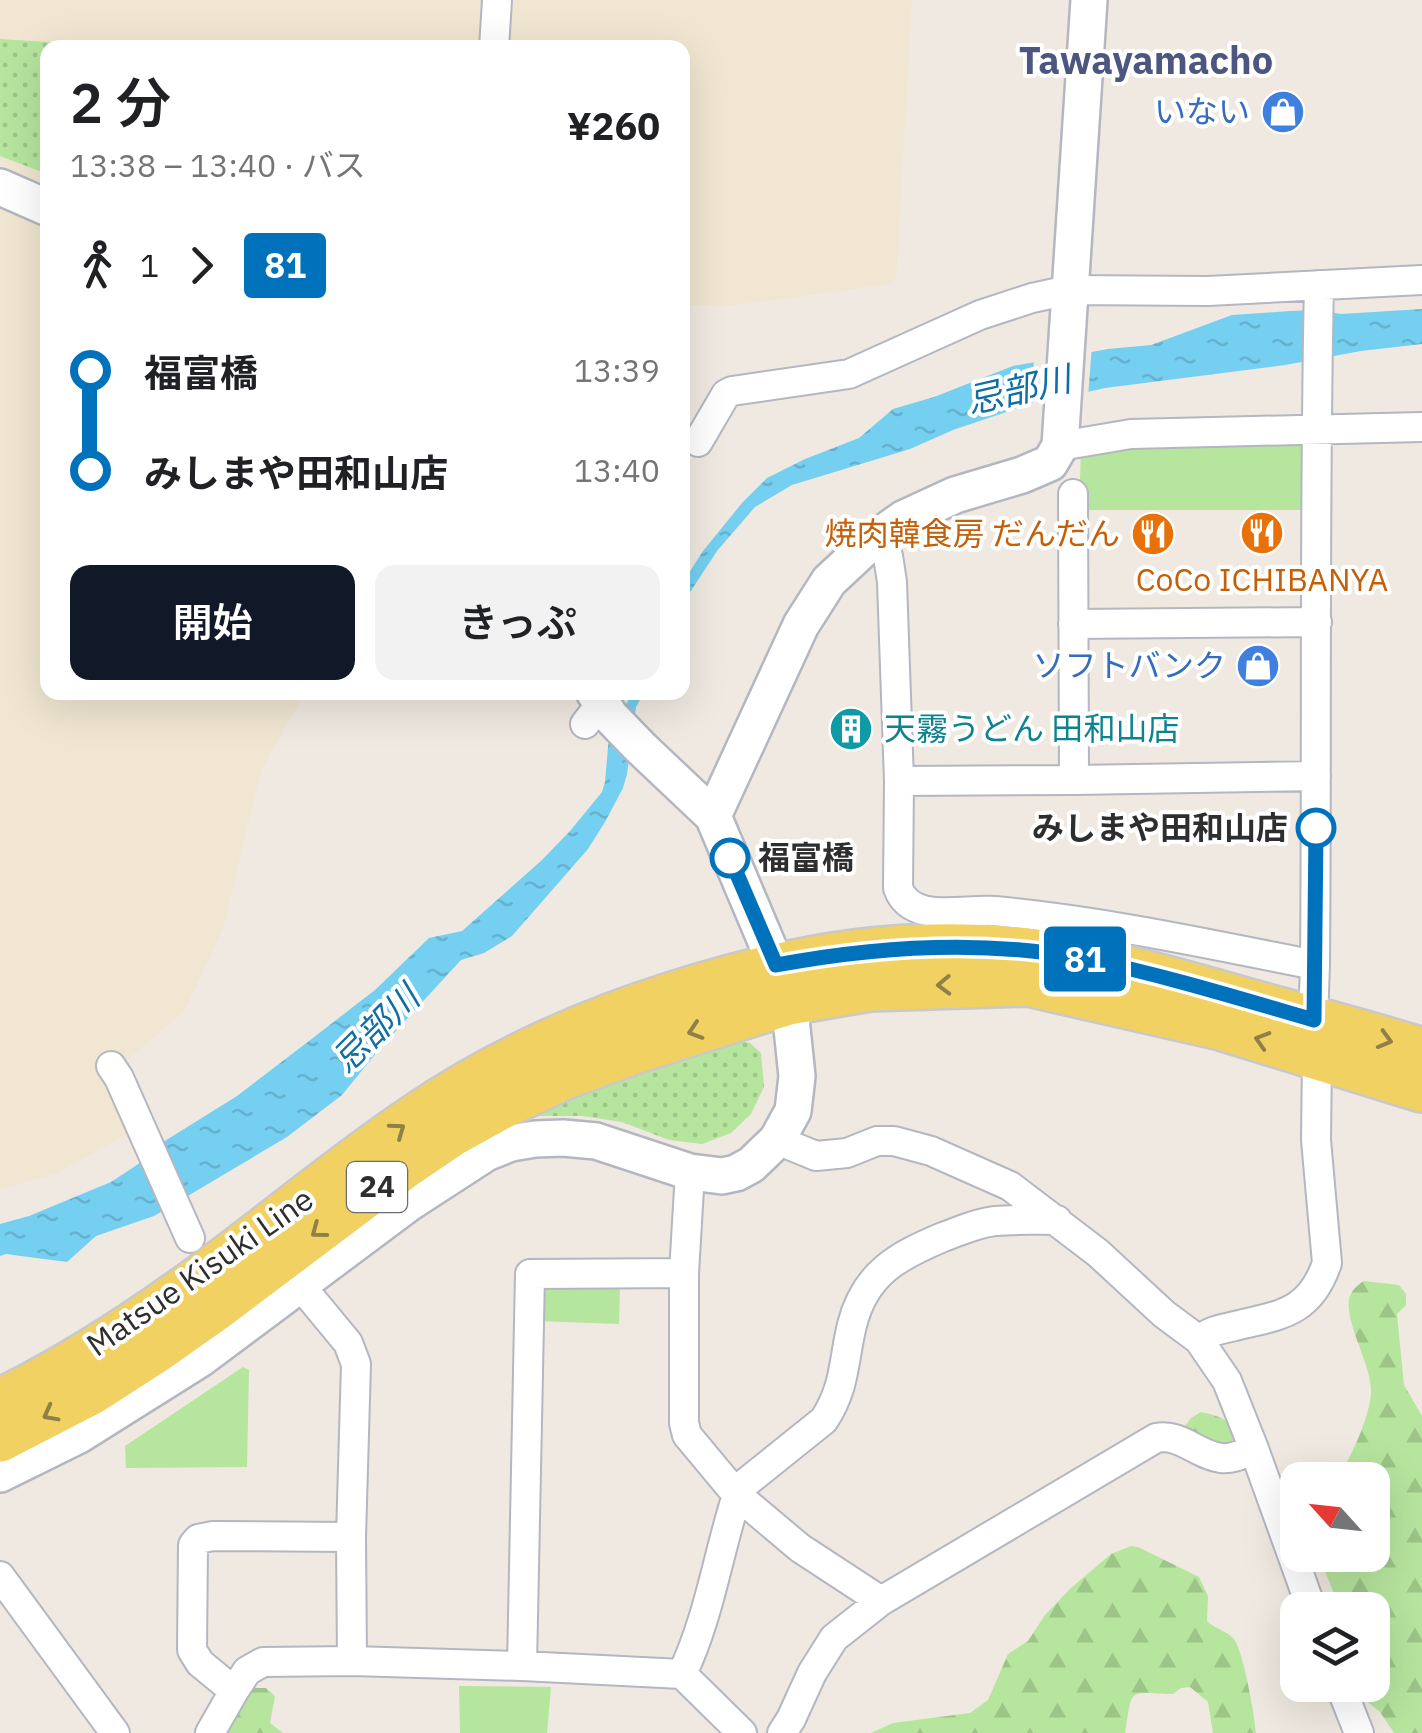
<!DOCTYPE html>
<html lang="ja">
<meta charset="utf-8">
<style>
:root{--surface:#fff;--page:#f2f2f2;--text:#202124;--muted:#757577;--accent:#111827}
body{margin:0;font-family:"IBM Plex Sans","Noto Sans JP",sans-serif;background:var(--page);color:var(--text);height:100vh;display:flex;flex-direction:column;font-size:38px;white-space:nowrap}
*{box-sizing:border-box;margin:0}
p{font-size:32px;color:var(--muted)}
.icon{flex:none;width:55px;height:55px;fill:none;stroke:currentColor;stroke-width:2;stroke-linecap:round;stroke-linejoin:round}
.map{position:relative;flex:1;overflow:hidden}
.details{position:absolute;left:40px;top:40px;width:650px;height:660px;display:flex;flex-direction:column;background:var(--surface);border-radius:20px;box-shadow:0 10px 40px #0002}
.details>*{flex:none}
.badge{padding:0 20px;border-radius:8px;font-size:35px;line-height:65px}
.needle{width:65px;rotate:297deg}
.fabs{position:absolute;left:1280px;top:1462px;display:grid;gap:20px}
.fabs a{display:grid;place-items:center;width:110px;height:110px;border-radius:20px;background:var(--surface);box-shadow:0 10px 40px #0002;font-size:50px}
.map>.badge{position:absolute;translate:-50% -50%;box-shadow:0 0 0 5px #fff}
.legs{display:flex;align-items:center;gap:15px;height:110px;padding:0 30px;font-size:32px}
.legs p{margin-inline-start:auto}
.summary{display:flex;align-items:center;justify-content:space-between;height:170px;padding:0 30px}
h1{font-size:55px;font-weight:600;line-height:75px}
.action{display:flex;gap:20px;margin-top:auto;padding:20px 30px}
.action a{flex:1;height:115px;border-radius:20px;background:var(--accent);color:#fff;font-size:40px;font-weight:600;line-height:115px;text-align:center}
.action a+a{background:var(--page);color:var(--text)}
ul{padding:0 30px;list-style:none}
li{display:flex;align-items:center;gap:35px;height:100px;font-size:38px}
li i{display:grid;place-items:center;width:15px;height:100%;margin:0 12px;background:currentColor}
li i::after{content:'';width:25px;height:25px;margin:-12px;border:8px solid;border-radius:50%;background:var(--surface)}
li p{margin-inline-start:auto}
li:first-child i{background:linear-gradient(#0000 50%,currentColor 0)}
li:last-child i{background:linear-gradient(currentColor 50%,#0000 0)}
.map>svg:first-child{display:block}
.education{fill:#f0e6d1}
.forest{fill:url(#forest-firs)}
.park{fill:#b6e59e}
.garden{fill:url(#garden-dots)}
.water{fill:url(#water-ripples)}
.pier{fill:#efe9e1}
.lines{fill:none;stroke-linecap:round;stroke-linejoin:round}
.minor-casing{stroke:#b4b7c1;stroke-width:32}
.tertiary-casing{stroke:#b4b7c1;stroke-width:40}
.primary-casing{stroke:#c9c9c9;stroke-width:50}
.minor{stroke:#fff;stroke-width:28}
.tertiary{stroke:#fff;stroke-width:35}
.primary{stroke:#f2d163;stroke-width:45}
.oneway{stroke:#908048}
.line-1-casing{stroke:#fff;stroke-width:22}
.line-1{stroke:#0072bc;stroke-width:15}
.stop-1-dot{fill:#fff;stroke:#0072bc;stroke-width:5}
.labels{text-anchor:middle;stroke-width:8;stroke-linejoin:round;paint-order:stroke}
.shield{fill:#fff;stroke:#6d6d6d;stroke-width:2.5}
.shield-label{font-size:30px;font-weight:bold;fill:#2e2e2e}
.shop-label{font-size:32px;fill:#366cbe;stroke:#fff;text-anchor:end}
.food-label{font-size:32px;fill:#c56008;stroke:#fff;text-anchor:end}
.culture-label{font-size:32px;fill:#0d838f;stroke:#fff;text-anchor:start}
.stop-label{font-size:32px;font-weight:bold;fill:#2e2e2e;stroke:#fff;text-anchor:end}
.street-label{font-size:32px;fill:#2e2e2e;stroke:#fff}
.water-label{font-size:35px;font-style:italic;fill:#0d6fa3;stroke:#fff}
.quarter-label{font-size:38px;font-weight:bold;fill:#4d5680;stroke:#fff}
</style>
<div class="map">
<svg width="1422" height="1733" viewBox="0 0 1422 1733">
<defs>
<pattern id="forest-firs" width="22" height="20" patternUnits="userSpaceOnUse" patternTransform="scale(2.5)"><rect width="22" height="20" fill="#b6e59e"/><path d="M5 1l3.5 6h-7zM16 11l3.5 6h-7z" fill="#9dc588"/></pattern>
<pattern id="garden-dots" width="8" height="8" patternUnits="userSpaceOnUse" patternTransform="scale(2.5)"><rect width="8" height="8" fill="#b6e59e"/><path d="M2 2h.1M6 6h.1" fill="none" stroke="#9dc588" stroke-width="1.8" stroke-linecap="round"/></pattern>
<pattern id="water-ripples" width="26" height="14" patternUnits="userSpaceOnUse" patternTransform="scale(2.5)"><rect width="26" height="14" fill="#75cff0"/><path d="M2 4q2-2 4 0t4 0M15 11q2-2 4 0t4 0" fill="none" stroke="#66b2ce"/></pattern>
</defs>
<rect width="100%" height="100%" fill="#efe9e1"/>
<path class="education" d="M0 0H487L484 47 48 48 47 187 0 166Z
M503 0H912L896 277 891 284 726 306 683 305 682 48H500Z
M0 204 47 225 48 692 305 693 261 770 223 929 185 1010 122 1065 134 1130 58 1173 0 1189Z"/>
<path class="forest" d="M1364 1281 1399 1285 1406 1294V1305L1397 1314 1404 1385 1422 1416V1733H1394L1380 1712 1364 1699 1359 1685H1372V1610H1341L1318 1555H1372V1480H1335C1349 1465 1371 1413 1371 1392 1372 1365 1345 1325 1349 1299 1351 1291 1357 1285 1364 1281Z
M1201 1412C1220 1416 1238 1421 1235 1444L1225 1450 1186 1432 1185 1426 1191 1418Z
M1131 1546 1138 1547 1199 1577 1208 1596 1207 1621C1214 1628 1227 1631 1234 1639 1243 1650 1255 1717 1256 1733H1213L1208 1702 1190 1687 1181 1688 1173 1694C1127 1693 1133 1685 1125 1733H871L893 1723 970 1713 988 1700 1008 1654 1028 1641 1045 1615 1071 1588 1111 1554Z
M254 1688H266L275 1696 270 1723 283 1733H222L243 1692Z"/>
<path class="park" d="M1296 441 1303 446 1301 510H1079L1081 449Z
M538 1284 620 1286 619 1324 537 1321Z
M243 1367 249 1370 247 1467 126 1468 125 1446Z
M459 1686 551 1687 547 1733H460Z"/>
<path class="garden" d="M0 39 127 47 48 48 47 174 0 156Z
M736 1040 750 1043 761 1053 764 1087 751 1114 731 1133 702 1144 669 1140 622 1122 582 1116H533L570 1091Z"/>
<path class="water" d="M1422 309V344L1361 351 1285 365 1105 388 1024 406 953 430 910 449 792 485 755 507 717 551 683 603V582L703 551 742 503 767 478 805 459 859 438 893 409 934 397 1013 366 1108 349 1151 345 1232 315 1290 311 1316 310 1341 314Z
M632 693H644L636 707 627 774 623 788 605 822 588 849 512 936 484 953 461 960 381 1047 342 1095 287 1137 154 1216 96 1236 67 1262 6 1254 0 1256V1224L29 1216 111 1182 143 1161 160 1144 237 1096 309 1041 375 990 429 938 462 931 542 860 570 831 602 792 605 782 609 736Z"/>
<path class="pier" d="M1092 346 1088 397 1032 409 1034 356Z"/>
<g class="lines">
<g class="minor-casing">
<path id="minor" d="M494 48 497 0
M698 442 726 394 732 391 849 374 980 315 1032 298 1069 290 1208 291 1422 280
M1060 446 1131 434 1422 427
M1073 494 1074 780 1316 776
M872 541 888 556 892 582 899 781 1074 780
M1073 624 1317 622
M585 724 610 692
M899 781 898 888C911 925 965 908 995 911 1103 921 1209 944 1315 965 1317 738 1314 512 1319 285
M1313 1020 1315 965
M111 1066 119 1078 190 1238
M777 1140 816 1156 847 1153 877 1141H894L931 1151 1010 1186 1098 1253 1164 1314 1199 1340 1227 1381 1254 1449 1312 1610
M684 1273V1423L687 1435 737 1495 800 1548 881 1601
M1199 1340C1210 1331 1221 1329 1235 1326 1281 1315 1310 1313 1327 1263L1316 1140 1317 1057
M0 1576 115 1733
M352 1661 522 1666 682 1674 742 1733
M522 1666 530 1274 684 1273 690 1172
M682 1674C709 1618 718 1554 737 1495L743 1485 824 1420C846 1386 843 1361 852 1325 865 1273 898 1256 943 1237 960 1231 976 1223 995 1221 1015 1219 1036 1220 1057 1220
M1340 1685 1359 1733
M234 1691 247 1671 263 1662 352 1661 351 1537 356 1364 348 1343 300 1285
M210 1733 234 1691 200 1663 192 1650 193 1545 198 1539 213 1536 351 1537
M782 1733 791 1719 812 1673 834 1638 881 1601 1156 1438C1181 1433 1197 1455 1221 1458 1232 1460 1244 1453 1254 1449"/>
</g>
<g class="tertiary-casing">
<path id="tertiary" d="M0 187 48 208
M713 816 801 625 829 581 872 541 903 519 955 495 1022 475 1050 463 1060 446 1089 0
M0 1474 79 1435 200 1359 409 1203 486 1153 511 1143 535 1139 563 1138 596 1141 690 1172 722 1176 736 1173 751 1165 777 1140 793 1111 797 1076 791 1019 776 965 713 816 640 747 611 717 594 692"/>
</g>
<g class="primary-casing">
<path id="primary" d="M0 1402C61 1372 119 1336 174 1297 256 1240 331 1174 413 1119 493 1064 581 1024 673 995 793 957 909 936 1035 952 1108 961 1178 982 1249 1002 1306 1018 1365 1033 1422 1051
M0 1439 91 1392 156 1350 217 1307 403 1167 453 1133 500 1107 565 1076 634 1051 788 1002 870 988 1028 983 1221 1027 1422 1089"/>
</g>
<use href="#minor" class="minor"/>
<use href="#tertiary" class="tertiary"/>
<use href="#primary" class="primary"/>
</g>
<defs><path id="oneway-chevron" d="M-2-3.5L2.5 0L-2 3.5" fill="none" stroke-width="1.6" stroke-linecap="round" stroke-linejoin="round" transform="scale(2.5)"/></defs>
<g class="oneway">
<use href="#oneway-chevron" transform="translate(944 985) rotate(178)"/>
<use href="#oneway-chevron" transform="translate(695 1031) rotate(162)"/>
<use href="#oneway-chevron" transform="translate(1262 1040) rotate(-163)"/>
<use href="#oneway-chevron" transform="translate(1385 1040) rotate(16)"/>
<use href="#oneway-chevron" transform="translate(398 1130) rotate(-36)"/>
<use href="#oneway-chevron" transform="translate(318 1231) rotate(143)"/>
<use href="#oneway-chevron" transform="translate(50 1414) rotate(152)"/>
</g>
<g class="lines">
<g class="line-1-casing">
<path id="line-1" d="M730 858 776 965C878 946 983 939 1086 959 1163 975 1238 998 1314 1020L1316 828"/>
</g>
<use href="#line-1" class="line-1"/>
</g>
<defs>
<g id="shop-disc" transform="scale(2.25)"><circle r="9.5" fill="#3f7fe0" stroke="#fff"/><path d="M-5-2.5h2.3a2.7 3.5 0 0 1 5.4 0H5L5.5 6h-11ZM-1.5-2.5h3a1.5 2.3 0 0 0-3 0Z" fill="#fff"/></g>
<g id="restaurant-disc" transform="scale(2.25)"><circle r="9.5" fill="#e8710a" stroke="#fff"/><path d="M-5-6h1v4h1v-4h1v4h1v-4h1v5L-1.5 .5V6h-2V.5L-5-1ZM5-6V6H3V1.5H1.5Q1.5-4 5-6Z" fill="#fff"/></g>
<g id="building-disc" transform="scale(2.25)"><circle r="9.5" fill="#0f9aa8" stroke="#fff"/><path d="M-4-6H4V6H1V3H-1V6H-4ZM-2.5-4.3h1.7v1.8h-1.7ZM.8-4.3h1.7v1.8H.8ZM-2.5-1h1.7V.8h-1.7ZM.8-1h1.7V.8H.8Z" fill="#fff"/></g>
</defs>
<g fill-rule="evenodd">
<use href="#shop-disc" x="1283" y="112"/>
<use href="#restaurant-disc" x="1262" y="533"/>
<use href="#restaurant-disc" x="1153" y="534"/>
<use href="#shop-disc" x="1258" y="666"/>
<use href="#building-disc" x="851" y="729"/>
</g>
<g class="stop-1-dot">
<circle cx="1316" cy="828" r="18"/>
<circle cx="730" cy="858" r="18"/>
</g>
<g class="labels">
<rect class="shield" x="347" y="1162" width="60" height="50" rx="8"/>
<g class="shield-label">
<text x="377" y="1197">24</text>
</g>
<g class="shop-label">
<text x="1250" y="123">いない</text>
<text x="1226" y="677">ソフトバンク</text>
</g>
<g class="food-label">
<text x="1120" y="545">焼肉韓食房 だんだん</text>
<text x="1262" y="591" text-anchor="middle">CoCo ICHIBANYA</text>
</g>
<g class="culture-label">
<text x="884" y="740">天霧うどん 田和山店</text>
</g>
<g class="stop-label">
<text x="1288" y="839">みしまや田和山店</text>
<text x="758" y="869" text-anchor="start">福富橋</text>
</g>
<g class="street-label">
<text transform="translate(200 1272) rotate(-35)" y="11">Matsue Kisuki Line</text>
</g>
<g class="water-label">
<text transform="translate(1019 390) rotate(-13)" y="12">忌部川</text>
<text transform="translate(376 1029) rotate(-45)" y="12">忌部川</text>
</g>
<g class="quarter-label">
<text x="1146" y="74">Tawayamacho</text>
</g>
</g>
</svg>
<div class="fabs">
<a><svg class="needle" viewBox="-14 -14 28 28"><path d="M0-13l5 13h-10z" fill="#e53935"/><path d="M0 13l5-13h-10z" fill="#757577"/></svg></a>
<a><svg class="icon" aria-label="layers" viewBox="0 0 24 24"><path d="M12 4l9 5-9 5-9-5zM3 14l9 5 9-5"/></svg></a>
</div>
<b class="badge" style="left:1085px;top:959px;background:#0072bc;color:#fff">81</b>
<section class="details">
<div class="summary"><div><h1>2 分</h1><p>13:38 – 13:40 · バス</p></div><b>¥260</b></div>
<div class="legs"><svg class="icon" aria-label="walk" viewBox="0 0 24 24"><circle cx="13" cy="4" r="2"/><path d="M13 8l-2 6 4 7M11 14l-3 7M7 12l3-4h3l4 4"/></svg>1<svg class="icon" aria-label="forward" viewBox="0 0 24 24"><path d="M9 5l7 7-7 7"/></svg><b class="badge" style="background:#0072bc;color:#fff">81</b></div>
<ul>
<li><i style="color:#0072bc"></i><b>福富橋</b><p>13:39</p></li>
<li><i style="color:#0072bc"></i><b>みしまや田和山店</b><p>13:40</p></li>
</ul>
<div class="action"><a>開始</a><a>きっぷ</a></div>
</section>
</div>
